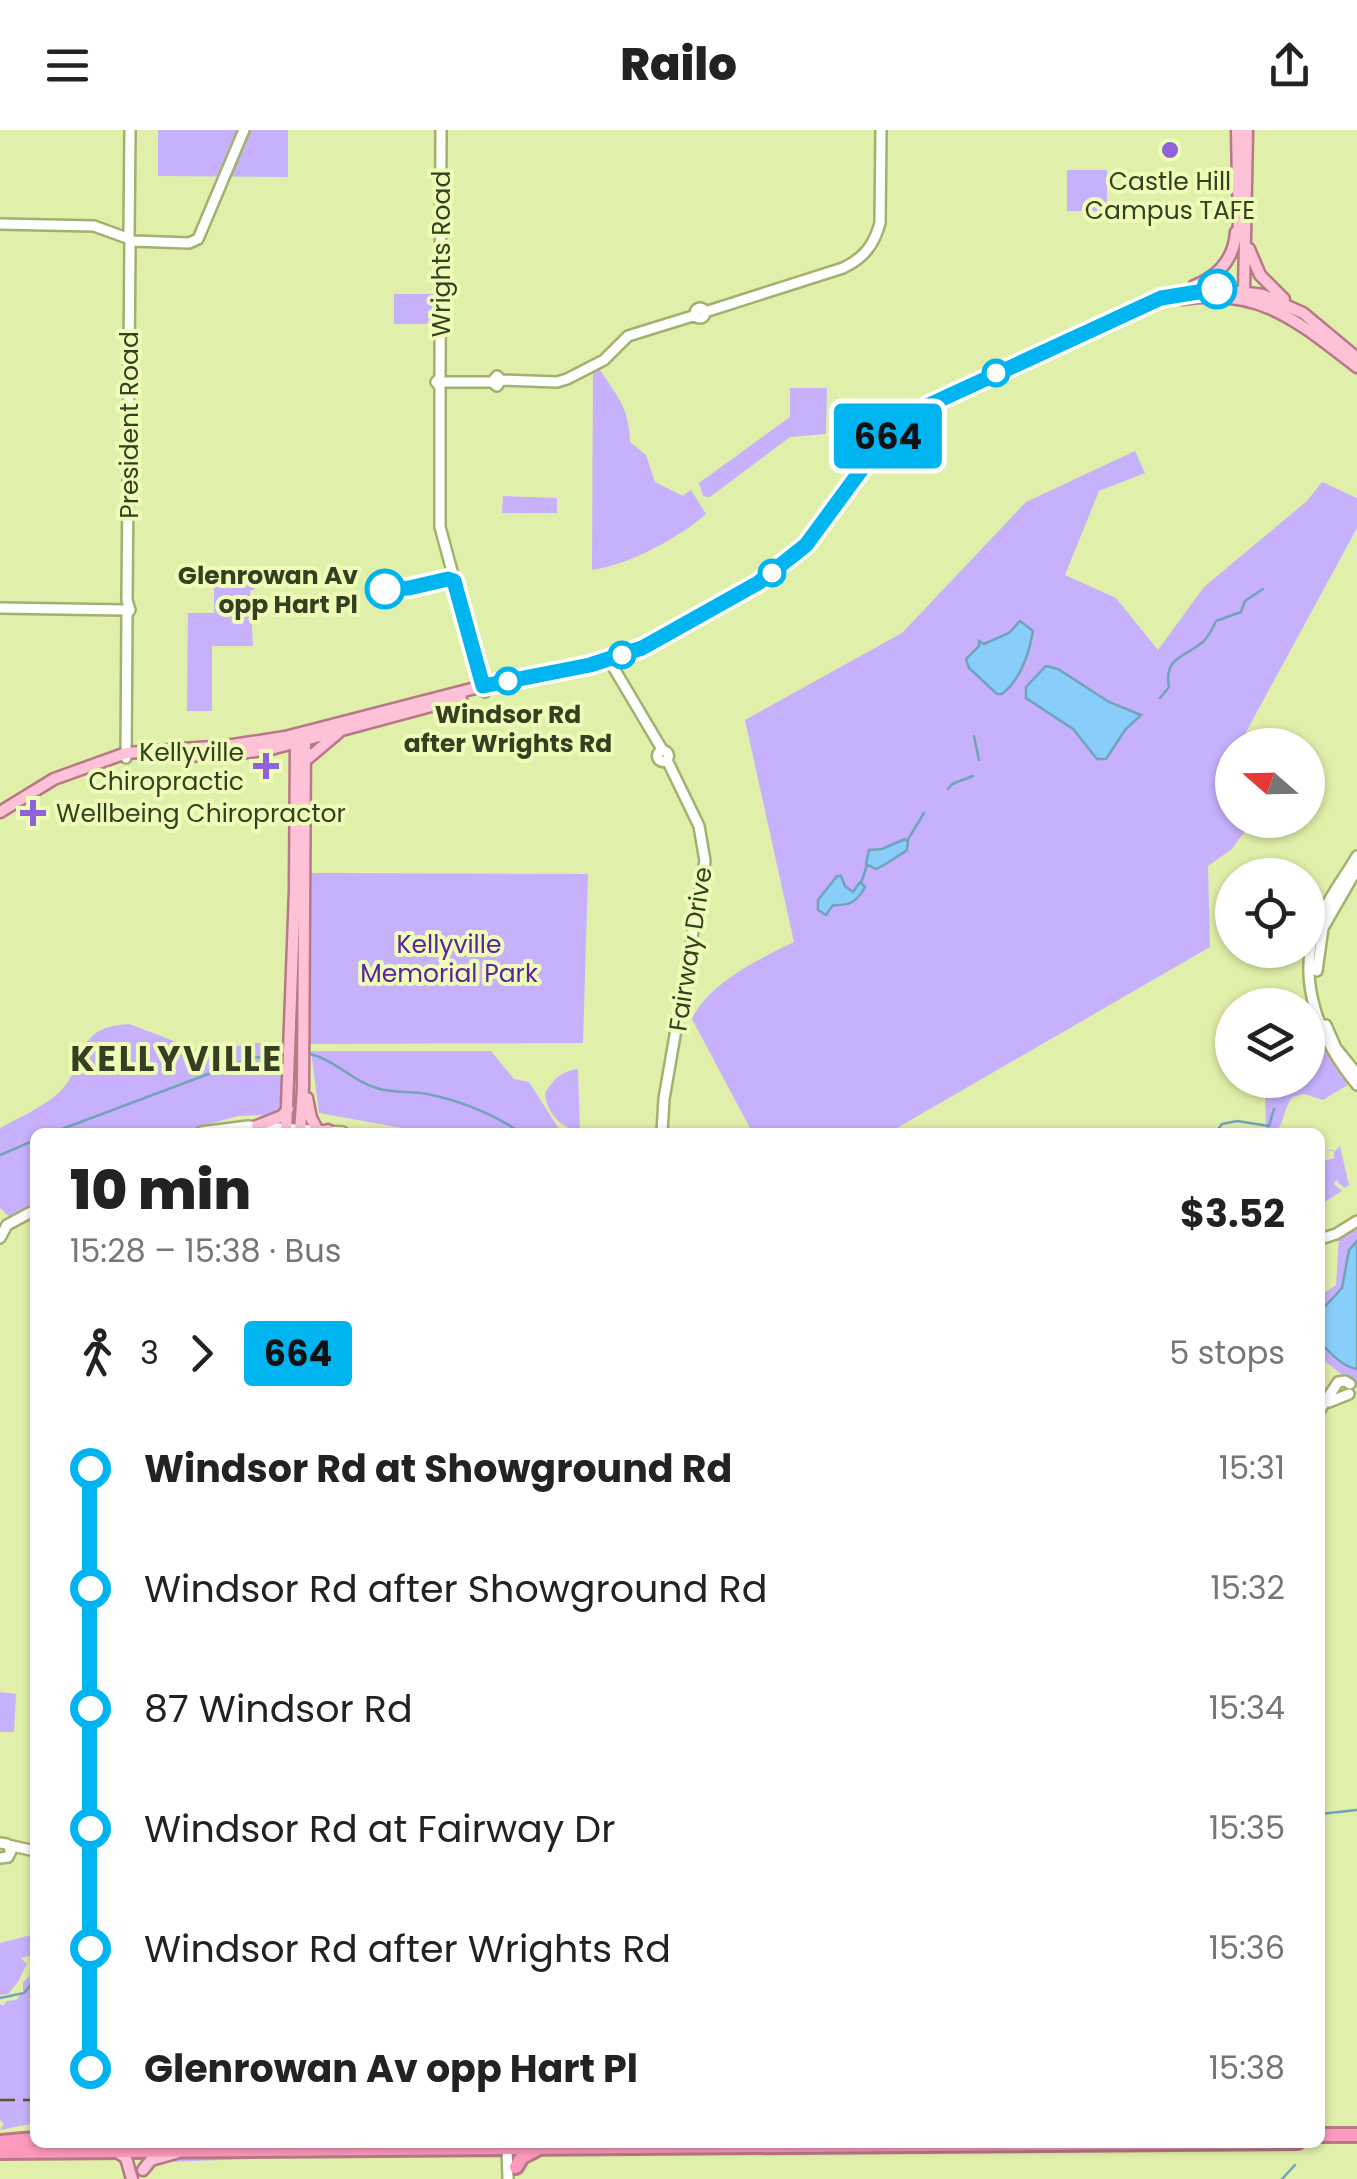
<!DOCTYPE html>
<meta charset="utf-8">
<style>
:root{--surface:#fff;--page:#f2f2f2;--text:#222;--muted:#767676}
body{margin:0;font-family:Poppins,sans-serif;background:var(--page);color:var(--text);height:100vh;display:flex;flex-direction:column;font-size:38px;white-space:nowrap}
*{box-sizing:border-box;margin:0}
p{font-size:32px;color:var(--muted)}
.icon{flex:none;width:55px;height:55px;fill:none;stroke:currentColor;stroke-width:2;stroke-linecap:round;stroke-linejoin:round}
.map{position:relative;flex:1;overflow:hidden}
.details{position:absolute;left:30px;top:998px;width:1295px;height:1020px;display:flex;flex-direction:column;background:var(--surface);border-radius:15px;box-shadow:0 2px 8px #0004}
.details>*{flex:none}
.badge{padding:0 20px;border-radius:8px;font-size:35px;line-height:65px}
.needle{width:65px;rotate:290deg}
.fabs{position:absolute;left:1215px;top:598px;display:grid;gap:20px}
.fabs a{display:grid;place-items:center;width:110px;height:110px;border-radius:50%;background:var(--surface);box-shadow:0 2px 8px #0004;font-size:50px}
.map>.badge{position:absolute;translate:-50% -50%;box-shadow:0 0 0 5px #fff}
.legs{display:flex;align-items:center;gap:15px;height:110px;padding:0 40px;font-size:32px}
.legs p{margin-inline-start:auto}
.overview{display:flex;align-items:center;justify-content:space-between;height:170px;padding:0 40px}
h1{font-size:55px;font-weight:800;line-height:75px}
ul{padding:0 40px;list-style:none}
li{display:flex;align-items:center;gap:35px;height:120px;font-size:38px}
li i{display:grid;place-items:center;width:15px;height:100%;margin:0 12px;background:currentColor}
li i::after{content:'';width:25px;height:25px;margin:-12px;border:8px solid;border-radius:50%;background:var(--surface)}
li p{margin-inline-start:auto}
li:first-child i{background:linear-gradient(#0000 50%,currentColor 0)}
li:last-child i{background:linear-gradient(currentColor 50%,#0000 0)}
header{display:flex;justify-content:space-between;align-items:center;height:130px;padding:0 40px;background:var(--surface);font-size:45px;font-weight:800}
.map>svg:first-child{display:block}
.green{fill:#c8b1fc}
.water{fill:#89cefa;stroke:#71a3b9;stroke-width:2.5}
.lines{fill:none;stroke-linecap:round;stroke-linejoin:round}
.stream{stroke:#71a3b9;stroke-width:2.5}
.secondary-casing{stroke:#a3b16e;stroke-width:14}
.primary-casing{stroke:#b77986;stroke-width:15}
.highway-casing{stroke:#b77986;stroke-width:18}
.secondary{stroke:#fff;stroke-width:9}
.primary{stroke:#fdc2d7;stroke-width:10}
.highway{stroke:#fc99bc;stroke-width:12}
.rail{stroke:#505836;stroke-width:2.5;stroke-dasharray:15 8;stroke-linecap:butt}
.line-1-casing{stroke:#fff;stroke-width:22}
.line-1{stroke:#00b5ef;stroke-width:15}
.poi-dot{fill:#8f61db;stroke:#edfcb6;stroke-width:4}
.stop-1-dot{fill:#fff;stroke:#00b5ef;stroke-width:5}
.labels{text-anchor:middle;stroke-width:8;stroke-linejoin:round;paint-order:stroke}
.poi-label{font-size:25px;fill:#383e22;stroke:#edfcb6}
.street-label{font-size:25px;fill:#383e22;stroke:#edfcb6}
.stop-label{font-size:25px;font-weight:bold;fill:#383e22;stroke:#edfcb6;text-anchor:end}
.park-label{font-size:25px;fill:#5b23a0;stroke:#edfcb6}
.district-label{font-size:35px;font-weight:bold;letter-spacing:2.5px;fill:#383e22;stroke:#edfcb6}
</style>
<header><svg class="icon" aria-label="menu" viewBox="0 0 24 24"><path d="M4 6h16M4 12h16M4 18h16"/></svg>Railo<svg class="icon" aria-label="share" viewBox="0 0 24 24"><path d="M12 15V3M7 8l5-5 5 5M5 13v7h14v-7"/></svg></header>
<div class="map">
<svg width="1357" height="2049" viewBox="0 0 1357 2049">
<rect width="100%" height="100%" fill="#e0efa9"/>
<path class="green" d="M158 0H288V47L158 46Z
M1067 40H1107V81H1067Z
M394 164H434V194H394Z
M599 238C617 267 629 276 630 312L646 325 655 352 683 366 691 360 706 384C679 408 628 435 592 440L593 240Z
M790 258H827L826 304 790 307 710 367 703 366 699 353 790 287Z
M1135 321 1145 343 1099 361 1065 445 1116 468 1158 520 1204 457 1307 371 1322 352 1357 368V398L1239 615H1232V690H1253L1232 719 1208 736 1210 817 890 1002H752L692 889C709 853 759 829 794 812L745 590 902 503 1026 372Z
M503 366 557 368V383H502Z
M214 442H253L255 459 250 461 253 516H212V581H187L188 483H214Z
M311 743 588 744 583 913 310 914Z
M129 894 203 922 256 913H281L283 948 279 980 266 985 238 986 180 1002H35V1072L12 1089 0 1078V998C18 988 39 979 55 966 89 940 68 897 129 894Z
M1323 918 1349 954 1323 970 1304 964 1292 967C1284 978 1284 993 1276 1002H1266L1265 950H1308V933Z
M311 921H491L514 949 529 952 559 999 567 1002H424L319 983Z
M578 939 580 1002C562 998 546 983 545 963 554 949 561 941 578 939Z
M1340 1016 1349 1055 1344 1058 1336 1050 1334 1054 1342 1061 1320 1075V1032L1334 1028V1020H1323L1335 1021Z
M1357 1095V1257L1320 1227V1166L1336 1155 1339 1107Z
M0 1562 16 1564 14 1602H0Z
M35 1804V1829L28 1826 21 1828 27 1834 18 1852 8 1864 0 1865V1813Z
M35 1841V1993L0 2000 4 1994 0 1990V1874L3 1876 7 1871 16 1870 23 1862V1852Z
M195 2025H339L169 2032Z"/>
<path class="water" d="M1020 491 1033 501C1029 524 1021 549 1002 564H997L969 538 966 529 979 516V511L984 514 1009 503Z
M1046 536 1058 539 1109 572 1141 585 1125 600 1106 629H1097L1073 599 1026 568V557Z
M905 709 908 712 907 720C905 722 878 739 876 739L866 734 869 720 882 719Z
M837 746H841L845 756 853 762 860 752 865 757C857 772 849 776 833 775L826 785 818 780V770Z
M1357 1111V1239C1343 1237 1330 1223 1320 1212V1182L1342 1158 1349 1120Z"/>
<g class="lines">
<path class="stream" d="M1160 568 1169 557C1163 527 1186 527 1204 511 1209 505 1213 498 1216 491L1241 482 1245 471 1263 459
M974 606 979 630
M948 659 952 654 973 646
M907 711 924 683
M861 753 867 735
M310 924C335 930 355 953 380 959 395 963 411 961 427 964 462 971 491 983 520 1002
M54 1002 251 928 287 924
M1216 1002 1222 994 1237 991 1269 996 1274 979
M0 1025 35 1010
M1320 1684 1357 1680
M0 1868 24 1863 35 1850
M1282 2049 1295 2035"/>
<g class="secondary-casing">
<path id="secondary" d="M441 0 440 248 436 252 440 257V397L485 562
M0 94 94 96 127 108
M129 106 130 0
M133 111 189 113 198 109 244 0
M695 183a5 5 0 1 1 10 0a5 5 0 1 1-10 0Z
M705 182 843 138C864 128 874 115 880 93L881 0
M501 250 557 252 567 249 604 230 628 206 696 185
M446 252H492L497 256 501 250 497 246 492 252
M0 478 124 480
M609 530 663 621
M657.5 626a5.5 5.5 0 1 1 11 0a5.5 5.5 0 1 1-11 0Z
M126 628 127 484 130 480 127 470 130 113
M1357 726C1344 748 1327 770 1317 794 1295 852 1321 911 1357 955
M1317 841 1323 798 1357 739
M1326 895 1336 918 1357 944
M201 1002 248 996 343 1002
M662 1002 664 969 705 731 699 696 667 630
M0 1108 7 1095 35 1080
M1320 1109 1336 1104 1357 1091
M1329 1272 1349 1264
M1320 1280 1338 1252 1345 1251 1350 1254
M0 1713 7 1714 11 1721 8 1727 0 1728
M8 1715 35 1721
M507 2017 508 2049"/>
</g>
<g class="primary-casing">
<path id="primary" d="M1237 0 1239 107
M1249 119 1260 145 1284 169
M1194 156C1219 146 1234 129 1236 102
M1244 163 1247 0
M1182 169C1262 157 1299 193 1357 237
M155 626 225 625 271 619 461 568
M306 630 338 603
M0 682 54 649 126 623 226 616 285 607 483 556 589 535 643 518 757 453 795 426 822 396 878 317 919 281 970 254 1161 169 1217 159 1263 165 1303 183 1357 228
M307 968 311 988 317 999
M257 996 282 986 288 979
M286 1002 295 760 296 610
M300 1002 303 958 305 608
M324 1002 328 1000
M116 2021 126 2028 132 2049
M143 2040 151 2030 176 2023"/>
</g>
<g class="highway-casing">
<path id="highway" d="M1320 2005H1357
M0 2012 35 2009
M0 2022 1298 2012
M516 2037 522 2027 536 2020"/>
</g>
<use href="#secondary" class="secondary"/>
<use href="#primary" class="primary"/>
<use href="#highway" class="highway"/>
<path class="rail" d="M0 1970H35"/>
</g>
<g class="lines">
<g class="line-1-casing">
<path id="line-1" d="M385 459 409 458 448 449 454 451 483 556 590 535 642 518 758 453 806 415 878 317 903 292 929 275 1161 168 1217 159"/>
</g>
<use href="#line-1" class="line-1"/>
</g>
<g class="poi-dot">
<circle cx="1170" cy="20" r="10"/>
<path d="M261 621h10v10h10v10h-10v10h-10v-10h-10v-10h10z"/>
<path d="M28 668h10v10h10v10h-10v10h-10v-10h-10v-10h10z"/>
</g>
<g class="stop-1-dot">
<circle cx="1217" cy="159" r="18"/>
<circle cx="996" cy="243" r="12"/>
<circle cx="772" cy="443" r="12"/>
<circle cx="385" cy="459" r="18"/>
<circle cx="622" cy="525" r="12"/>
<circle cx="508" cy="551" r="12"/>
</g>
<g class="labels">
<g class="poi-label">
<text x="1170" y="60">Castle Hill<tspan x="1170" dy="29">Campus TAFE</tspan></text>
<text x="244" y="631" text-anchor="end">Kellyville<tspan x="244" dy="29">Chiropractic</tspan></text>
<text x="56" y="692" text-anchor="start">Wellbeing Chiropractor</text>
</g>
<g class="street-label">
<text transform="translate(441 124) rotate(-90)" y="9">Wrights Road</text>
<text transform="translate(129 295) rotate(-90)" y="9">President Road</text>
<text transform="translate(690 819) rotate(-81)" y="9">Fairway Drive</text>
</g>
<g class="stop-label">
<text x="358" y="454">Glenrowan Av<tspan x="358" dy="29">opp Hart Pl</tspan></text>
<text x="508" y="593" text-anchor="middle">Windsor Rd<tspan x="508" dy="29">after Wrights Rd</tspan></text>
</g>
<g class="park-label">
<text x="449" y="823">Kellyville<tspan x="449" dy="29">Memorial Park</tspan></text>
</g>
<g class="district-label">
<text x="177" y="941">KELLYVILLE</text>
</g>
</g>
</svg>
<div class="fabs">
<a><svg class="needle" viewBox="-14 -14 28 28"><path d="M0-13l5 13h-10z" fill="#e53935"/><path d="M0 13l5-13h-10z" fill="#767676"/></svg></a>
<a><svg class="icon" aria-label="locate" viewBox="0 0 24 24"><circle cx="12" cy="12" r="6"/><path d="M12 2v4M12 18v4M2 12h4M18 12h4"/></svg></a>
<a><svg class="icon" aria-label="layers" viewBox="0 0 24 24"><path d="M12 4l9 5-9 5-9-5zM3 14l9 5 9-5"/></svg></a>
</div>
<b class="badge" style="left:888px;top:306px;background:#00b5ef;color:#111">664</b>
<section class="details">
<div class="overview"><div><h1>10 min</h1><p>15:28 – 15:38 · Bus</p></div><b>$3.52</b></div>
<div class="legs"><svg class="icon" aria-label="walk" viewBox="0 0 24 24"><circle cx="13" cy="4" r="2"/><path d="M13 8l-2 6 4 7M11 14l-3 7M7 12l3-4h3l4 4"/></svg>3<svg class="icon" aria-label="forward" viewBox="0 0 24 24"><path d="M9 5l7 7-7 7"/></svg><b class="badge" style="background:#00b5ef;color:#111">664</b><p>5 stops</p></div>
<ul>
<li><i style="color:#00b5ef"></i><b>Windsor Rd at Showground Rd</b><p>15:31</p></li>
<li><i style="color:#00b5ef"></i><span>Windsor Rd after Showground Rd</span><p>15:32</p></li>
<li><i style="color:#00b5ef"></i><span>87 Windsor Rd</span><p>15:34</p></li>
<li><i style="color:#00b5ef"></i><span>Windsor Rd at Fairway Dr</span><p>15:35</p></li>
<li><i style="color:#00b5ef"></i><span>Windsor Rd after Wrights Rd</span><p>15:36</p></li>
<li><i style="color:#00b5ef"></i><b>Glenrowan Av opp Hart Pl</b><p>15:38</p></li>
</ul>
</section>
</div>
